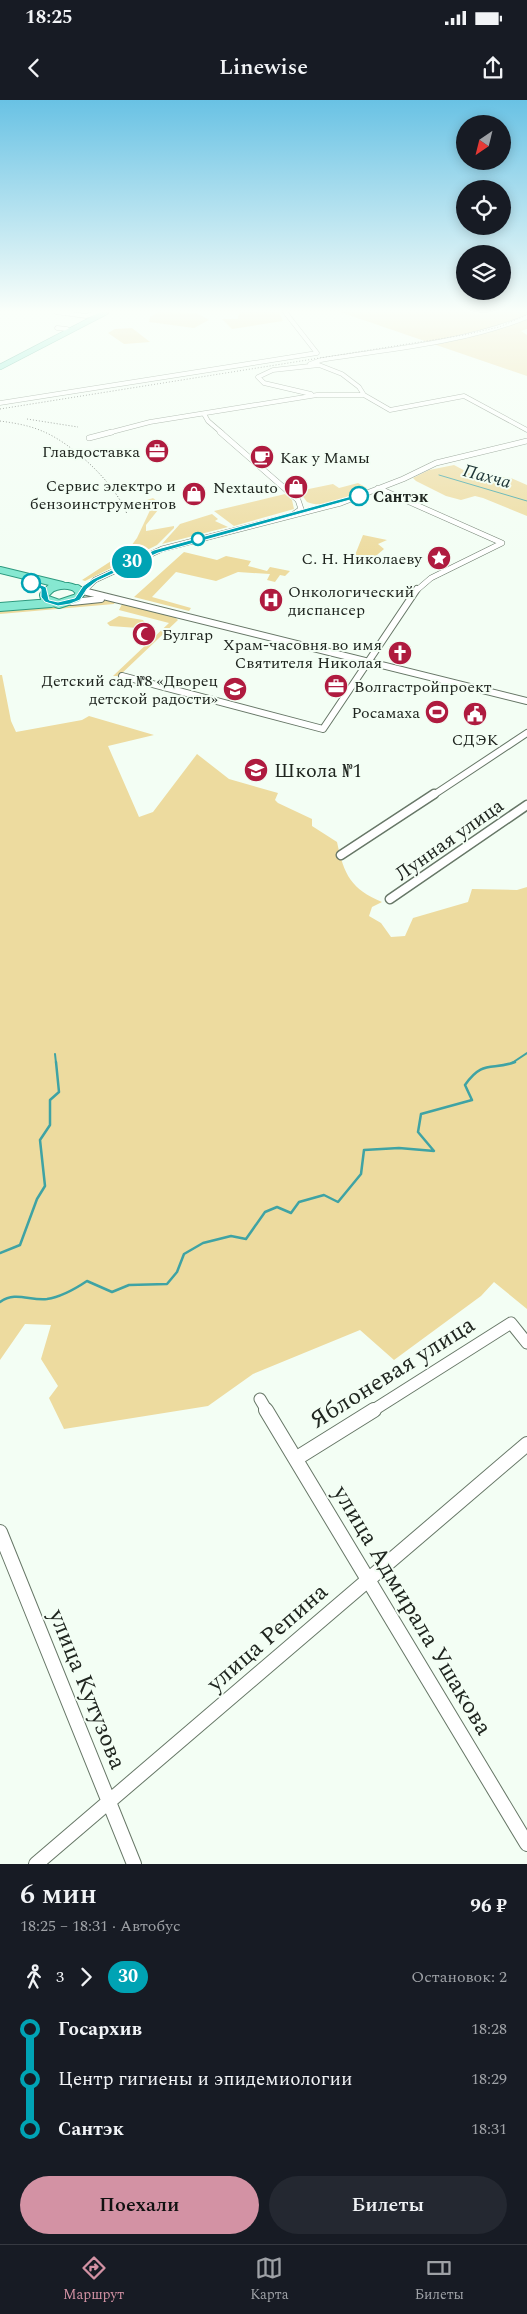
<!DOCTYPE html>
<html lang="ru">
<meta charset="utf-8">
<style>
:root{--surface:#171b24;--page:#242831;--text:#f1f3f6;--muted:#9ea1a6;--line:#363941;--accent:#d392a4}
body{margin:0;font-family:Spectral,serif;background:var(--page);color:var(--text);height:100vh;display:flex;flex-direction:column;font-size:19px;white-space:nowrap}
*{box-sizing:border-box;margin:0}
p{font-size:16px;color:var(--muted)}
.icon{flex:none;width:28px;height:28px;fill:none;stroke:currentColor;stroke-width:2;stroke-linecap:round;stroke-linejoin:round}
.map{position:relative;height:1764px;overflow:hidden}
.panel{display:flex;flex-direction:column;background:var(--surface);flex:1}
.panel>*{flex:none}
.badge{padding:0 10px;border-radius:16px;font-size:18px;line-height:32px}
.needle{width:32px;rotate:215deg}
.tools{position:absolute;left:456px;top:15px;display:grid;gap:10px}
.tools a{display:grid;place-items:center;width:55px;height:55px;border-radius:50%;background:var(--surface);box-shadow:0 2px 12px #0003;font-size:25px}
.map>.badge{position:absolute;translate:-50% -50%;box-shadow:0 0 0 2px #fff}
.legs{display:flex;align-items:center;gap:8px;height:55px;padding:0 20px;font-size:16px}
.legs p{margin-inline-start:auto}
.head{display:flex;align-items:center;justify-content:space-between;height:85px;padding:0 20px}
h1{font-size:28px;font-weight:600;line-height:38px}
.button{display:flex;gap:10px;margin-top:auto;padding:10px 20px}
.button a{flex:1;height:58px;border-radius:30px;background:var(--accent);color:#111;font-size:20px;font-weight:600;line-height:58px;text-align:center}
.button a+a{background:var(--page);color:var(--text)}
ul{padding:0 20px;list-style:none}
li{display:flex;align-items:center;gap:18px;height:50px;font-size:19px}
li i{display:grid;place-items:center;width:8px;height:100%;margin:0 6px;background:currentColor}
li i::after{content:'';width:12px;height:12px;margin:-6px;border:4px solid;border-radius:50%;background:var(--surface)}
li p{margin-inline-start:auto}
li:first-child i{background:linear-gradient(#0000 50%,currentColor 0)}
li:last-child i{background:linear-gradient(currentColor 50%,#0000 0)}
.status{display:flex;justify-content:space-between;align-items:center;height:35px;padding:0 25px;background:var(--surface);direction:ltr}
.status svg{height:14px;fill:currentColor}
header{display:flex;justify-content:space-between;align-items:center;height:65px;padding:0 20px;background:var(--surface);font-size:22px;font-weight:600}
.dock{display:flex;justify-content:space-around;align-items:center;height:70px;border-top:1px solid var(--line);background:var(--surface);font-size:14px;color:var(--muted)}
.dock a{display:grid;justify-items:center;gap:2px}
.dock .current{color:var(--accent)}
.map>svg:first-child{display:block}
.green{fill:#eddb9f}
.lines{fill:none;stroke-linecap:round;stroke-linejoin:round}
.stream-far2{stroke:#3fa3a4;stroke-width:1}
.stream-far1{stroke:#3fa3a4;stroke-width:2}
.stream{stroke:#3fa3a4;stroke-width:2.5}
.minor-far5-casing{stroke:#677767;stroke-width:5}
.minor-far4-casing{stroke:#677767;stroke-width:6}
.minor-far3-casing{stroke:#677767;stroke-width:8}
.minor-far2-casing{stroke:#677767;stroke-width:11}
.minor-far1-casing{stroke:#677767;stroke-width:13}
.minor-casing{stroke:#677767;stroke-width:16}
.major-far2-casing{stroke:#2e9a7f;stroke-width:6}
.major-far1-casing{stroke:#2e9a7f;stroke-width:8}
.major-casing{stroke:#2e9a7f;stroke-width:10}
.minor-far5{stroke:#fff;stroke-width:4}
.minor-far4{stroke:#fff;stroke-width:5}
.minor-far3{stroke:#fff;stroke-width:6}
.minor-far2{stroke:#fff;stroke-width:8}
.minor-far1{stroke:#fff;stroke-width:11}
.minor{stroke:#fff;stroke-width:14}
.major-far2{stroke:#86e8d1;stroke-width:5}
.major-far1{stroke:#86e8d1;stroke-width:6}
.major{stroke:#86e8d1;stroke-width:8}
.rail{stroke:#4a514a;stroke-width:1;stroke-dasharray:1 2;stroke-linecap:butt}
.line-1{fill:#00a3b4;stroke:#fff}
.stop-1-dot{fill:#fff;stroke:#00a3b4;stroke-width:2.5}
.labels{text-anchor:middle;stroke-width:4;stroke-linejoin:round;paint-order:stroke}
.far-poi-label{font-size:16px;fill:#202620;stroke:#f3fef4;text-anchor:end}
.far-stop-label{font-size:16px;font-weight:bold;fill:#202620;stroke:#f3fef4;text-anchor:start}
.far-water-label{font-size:18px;font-style:italic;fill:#203738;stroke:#f3fef4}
.poi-label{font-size:20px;fill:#202620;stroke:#f3fef4;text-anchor:start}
.street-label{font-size:20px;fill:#202620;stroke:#f3fef4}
.near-street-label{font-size:24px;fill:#202620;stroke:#f3fef4}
</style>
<div class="status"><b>18:25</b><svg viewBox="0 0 49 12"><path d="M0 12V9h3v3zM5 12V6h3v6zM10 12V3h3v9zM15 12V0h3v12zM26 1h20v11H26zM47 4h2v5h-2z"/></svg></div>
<header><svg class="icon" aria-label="back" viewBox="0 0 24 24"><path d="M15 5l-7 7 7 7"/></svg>Linewise<svg class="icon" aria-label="share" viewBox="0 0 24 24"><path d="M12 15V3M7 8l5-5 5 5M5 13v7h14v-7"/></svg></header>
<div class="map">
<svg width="527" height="1764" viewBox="0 0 527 1764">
<rect width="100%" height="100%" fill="#f3fef4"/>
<path class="green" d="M158 212 197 213 209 220 194 228 149 222 150 217Z
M239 212H279L283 221 232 229 222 219H238Z
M340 212H527V229L521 231 527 235V276Z
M132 228 150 242 124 244 108 233 115 229Z
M454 365 471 374 511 378 527 385V416L483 398 475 396 461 400 446 396 416 381 413 378 429 370Z
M358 383 367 388C350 395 326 410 307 402L299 391 333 384 339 388Z
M285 394 292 400 294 409 234 426 214 411Z
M153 398 162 405 146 425V431L174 426V428L157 445 85 481 82 480 128 450 137 438 152 406 147 400Z
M212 414 218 419 215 421 228 427 162 444 180 424Z
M363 435 387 440 378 444 384 449 364 466 351 465Z
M184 452 217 460 226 456 251 461 248 466 267 471 270 467 290 471 285 476 280 475 275 482 267 480 270 474 238 472 216 481 176 472 152 497 191 508 189 511 134 497Z
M102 500 115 502 114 504 0 514V510L35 505 63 506Z
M122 504 175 517 178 520 119 576H113L169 523 119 510Z
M119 516 143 520 145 523 138 528 110 526 107 523Z
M0 575H2L11 621 16 632 82 620 89 616 154 635 108 646 139 717 153 712 197 654 229 679 278 693 275 700 278 703 312 719V726L337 742C344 775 351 789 382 802L372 807 369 816 381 823 391 837 405 836 413 818 468 802 472 789 517 790 527 787V1209L494 1182 481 1196 394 1260 360 1230 253 1274 208 1306 64 1329 49 1298 58 1286 41 1259 51 1225 25 1224 0 1260Z"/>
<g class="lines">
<path class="stream-far2" d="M439 375 527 401"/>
<path class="stream-far1" d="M55 954 56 963
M512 963 527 953"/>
<path class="stream" d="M0 1153 20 1145 37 1099 45 1086 40 1040 50 1025V1000L59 992 56 962
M0 1202C15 1191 30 1201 47 1199 61 1197 75 1189 87 1181L112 1192 129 1185 167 1184 177 1172 184 1154 203 1143 231 1136 246 1139 265 1112 277 1107 291 1113 299 1102 324 1095 338 1102 361 1074 364 1050 399 1048 434 1051 418 1032 421 1014 472 1000 465 985C483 959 492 971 515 962"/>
<g class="minor-far5-casing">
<path id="minor-far5" d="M56 212 86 216 99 212
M57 228 67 229
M310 264 321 260C389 249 463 243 527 217
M311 294 264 283 258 277 273 270 319 265 342 274 359 287 364 295
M0 303 317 253 285 212
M204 314 208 321 222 333
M108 333 150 322 317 295H364L390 310 464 296 527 330"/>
</g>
<g class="minor-far4-casing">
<path id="minor-far4" d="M220 332 298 400 301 409 294 414
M89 338 112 332
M378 388 502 443 431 478 417 490
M79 490H81
M85 490 95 480 162 449 341 403 403 379 436 363 527 341"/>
</g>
<g class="minor-far3-casing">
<path id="minor-far3" d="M79 490 527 601
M82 493 86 489
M72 502 101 499
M122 576 323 629 417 489
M432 696 527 633"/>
</g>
<g class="minor-far2-casing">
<path id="minor-far2" d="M341 755 434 694
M390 799 527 705"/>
</g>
<g class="minor-far1-casing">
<path id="minor-far1" d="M260 1299 267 1311
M372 1311 511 1223 527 1243"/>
</g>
<g class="minor-casing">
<path id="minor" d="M266 1310 527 1744
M297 1358 374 1310
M0 1432 134 1764
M36 1764 527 1344"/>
</g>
<g class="major-far2-casing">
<path id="major-far2" d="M0 267 106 212"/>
</g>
<g class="major-far1-casing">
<path id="major-far1" d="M0 470 62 485
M49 490C58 485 69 484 79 490"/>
</g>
<g class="major-casing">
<path id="major" d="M50 489 44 495 45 499 59 504 77 498 81 492 77 489
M0 507 51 503"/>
</g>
<use href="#minor-far5" class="minor-far5"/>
<use href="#minor-far4" class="minor-far4"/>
<use href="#minor-far3" class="minor-far3"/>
<use href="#minor-far2" class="minor-far2"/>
<use href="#minor-far1" class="minor-far1"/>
<use href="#minor" class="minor"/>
<use href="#major-far2" class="major-far2"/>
<use href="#major-far1" class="major-far1"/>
<use href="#major" class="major"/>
<path class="rail" d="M0 309 464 235 499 227 527 215
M27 319 78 327
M0 321C14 323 28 325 42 331 72 343 115 383 127 414"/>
</g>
<linearGradient id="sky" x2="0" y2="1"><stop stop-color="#69c2e4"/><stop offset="0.46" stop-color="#fafffa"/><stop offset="1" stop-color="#fafffa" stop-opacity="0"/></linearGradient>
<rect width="527" height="459" fill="url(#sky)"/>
<path class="line-1" d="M359 394 361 397 158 453 97 481 87 489 80 500 70 504 58 506 45 502 41 497V489L28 483 31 481 46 487 49 500 58 502 75 498 83 486 93 479 154 450Z"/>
<defs>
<g id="office-disc" transform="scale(1.25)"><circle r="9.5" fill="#af1b3f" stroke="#f3fef4"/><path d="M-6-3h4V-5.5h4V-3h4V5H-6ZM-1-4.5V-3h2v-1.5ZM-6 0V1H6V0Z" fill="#fff"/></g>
<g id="cafe-disc" transform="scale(1.25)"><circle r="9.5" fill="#af1b3f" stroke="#f3fef4"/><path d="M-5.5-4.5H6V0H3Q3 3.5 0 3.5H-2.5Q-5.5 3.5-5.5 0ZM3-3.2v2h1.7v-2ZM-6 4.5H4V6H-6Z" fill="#fff"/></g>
<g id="shop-disc" transform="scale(1.25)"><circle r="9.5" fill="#af1b3f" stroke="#f3fef4"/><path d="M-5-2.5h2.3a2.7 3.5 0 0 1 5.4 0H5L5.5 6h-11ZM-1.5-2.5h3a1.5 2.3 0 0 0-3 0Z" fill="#fff"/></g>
<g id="sight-disc" transform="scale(1.25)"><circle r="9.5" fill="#af1b3f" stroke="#f3fef4"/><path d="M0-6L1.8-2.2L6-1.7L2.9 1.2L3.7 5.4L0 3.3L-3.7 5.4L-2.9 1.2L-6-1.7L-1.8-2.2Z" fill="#fff"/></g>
<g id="hospital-disc" transform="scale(1.25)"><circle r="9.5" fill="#af1b3f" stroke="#f3fef4"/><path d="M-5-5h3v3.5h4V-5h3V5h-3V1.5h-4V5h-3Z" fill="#fff"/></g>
<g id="mosque-disc" transform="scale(1.25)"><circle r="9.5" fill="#af1b3f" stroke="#f3fef4"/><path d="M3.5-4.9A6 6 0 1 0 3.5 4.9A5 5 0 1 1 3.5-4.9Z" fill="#fff"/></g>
<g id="church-disc" transform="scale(1.25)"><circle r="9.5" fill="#af1b3f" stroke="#f3fef4"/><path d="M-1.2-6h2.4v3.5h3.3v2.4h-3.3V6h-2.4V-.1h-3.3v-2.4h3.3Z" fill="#fff"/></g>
<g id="school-disc" transform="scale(1.25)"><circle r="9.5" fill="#af1b3f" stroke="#f3fef4"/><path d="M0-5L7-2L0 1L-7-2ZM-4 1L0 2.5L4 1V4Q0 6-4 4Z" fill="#fff"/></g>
<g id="stadium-disc" transform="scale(1.25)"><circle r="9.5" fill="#af1b3f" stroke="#f3fef4"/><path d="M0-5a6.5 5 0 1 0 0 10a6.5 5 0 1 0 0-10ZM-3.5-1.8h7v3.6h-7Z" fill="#fff"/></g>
<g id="civic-disc" transform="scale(1.25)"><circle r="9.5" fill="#af1b3f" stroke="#f3fef4"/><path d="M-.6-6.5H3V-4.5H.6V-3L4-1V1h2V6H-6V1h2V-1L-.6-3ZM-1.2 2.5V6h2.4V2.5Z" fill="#fff"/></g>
</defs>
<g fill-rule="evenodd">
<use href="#office-disc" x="157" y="351"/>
<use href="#cafe-disc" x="262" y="357"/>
<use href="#shop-disc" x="296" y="387"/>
<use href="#shop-disc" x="194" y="394"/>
<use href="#sight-disc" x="439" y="458"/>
<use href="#hospital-disc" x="271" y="500"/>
<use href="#mosque-disc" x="144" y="534"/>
<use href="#church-disc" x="400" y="553"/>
<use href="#office-disc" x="336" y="586"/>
<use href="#school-disc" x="235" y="589"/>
<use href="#stadium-disc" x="437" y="612"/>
<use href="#civic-disc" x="475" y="614"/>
<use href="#school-disc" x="256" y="670"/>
</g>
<g class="stop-1-dot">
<circle cx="359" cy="396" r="9"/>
<circle cx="198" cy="439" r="6"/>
<circle cx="31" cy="483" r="9"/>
</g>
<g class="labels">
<g class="far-poi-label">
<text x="140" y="357">Главдоставка</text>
<text x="280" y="363" text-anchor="start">Как у Мамы</text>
<text x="176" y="391">Сервис электро и<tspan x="176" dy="18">бензоинструментов</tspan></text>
<text x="278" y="393">Nextauto</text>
<text x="422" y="464">С. Н. Николаеву</text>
<text x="288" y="497" text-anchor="start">Онкологический<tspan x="288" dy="18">диспансер</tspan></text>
<text x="162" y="540" text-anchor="start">Булгар</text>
<text x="382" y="550">Храм-часовня во имя<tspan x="382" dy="18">Святителя Николая</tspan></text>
<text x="218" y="586">Детский сад №8 «Дворец<tspan x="218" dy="18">детской радости»</tspan></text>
<text x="354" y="592" text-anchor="start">Волгастройпроект</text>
<text x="420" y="618">Росамаха</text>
<text x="475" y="645" text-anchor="middle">СДЭК</text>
</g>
<g class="far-stop-label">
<text x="373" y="402">Сантэк</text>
</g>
<g class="far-water-label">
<text transform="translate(487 376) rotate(15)" y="6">Пахча</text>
</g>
<g class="poi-label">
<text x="274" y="677">Школа №1</text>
</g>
<g class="street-label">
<text transform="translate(449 739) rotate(-35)" y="7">Лунная улица</text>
</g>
<g class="near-street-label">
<text transform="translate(392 1272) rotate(-32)" y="8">Яблоневая улица</text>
<text transform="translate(413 1510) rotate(59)" y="8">улица Адмирала Ушакова</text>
<text transform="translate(267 1537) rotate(-41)" y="8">улица Репина</text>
<text transform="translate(88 1589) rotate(68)" y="8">улица Кутузова</text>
</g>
</g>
</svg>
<div class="tools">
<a><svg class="needle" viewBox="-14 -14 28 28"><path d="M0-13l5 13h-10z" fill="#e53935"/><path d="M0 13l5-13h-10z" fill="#9ea1a6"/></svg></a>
<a><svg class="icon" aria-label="locate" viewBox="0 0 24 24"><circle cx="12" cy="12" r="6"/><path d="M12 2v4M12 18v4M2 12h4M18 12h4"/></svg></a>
<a><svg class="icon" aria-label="layers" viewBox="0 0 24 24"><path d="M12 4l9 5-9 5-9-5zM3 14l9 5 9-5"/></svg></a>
</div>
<b class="badge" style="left:132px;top:462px;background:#00a3b4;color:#fff">30</b>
</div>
<section class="panel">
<div class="head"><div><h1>6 мин</h1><p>18:25 – 18:31 · Автобус</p></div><b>96 ₽</b></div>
<div class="legs"><svg class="icon" aria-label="walk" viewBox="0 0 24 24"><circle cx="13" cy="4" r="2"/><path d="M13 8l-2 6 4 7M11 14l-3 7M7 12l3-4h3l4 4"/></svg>3<svg class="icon" aria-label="forward" viewBox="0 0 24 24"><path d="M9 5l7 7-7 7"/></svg><b class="badge" style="background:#00a3b4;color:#fff">30</b><p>Остановок: 2</p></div>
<ul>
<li><i style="color:#00a3b4"></i><b>Госархив</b><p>18:28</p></li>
<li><i style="color:#00a3b4"></i><span>Центр гигиены и эпидемиологии</span><p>18:29</p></li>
<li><i style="color:#00a3b4"></i><b>Сантэк</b><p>18:31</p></li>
</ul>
<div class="button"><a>Поехали</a><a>Билеты</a></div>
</section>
<nav class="dock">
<a class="current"><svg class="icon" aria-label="directions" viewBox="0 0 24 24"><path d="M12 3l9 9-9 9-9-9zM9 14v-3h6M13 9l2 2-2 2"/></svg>Маршрут</a>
<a><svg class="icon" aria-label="map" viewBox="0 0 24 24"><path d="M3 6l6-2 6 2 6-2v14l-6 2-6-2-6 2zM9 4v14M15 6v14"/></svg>Карта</a>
<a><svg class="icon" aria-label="tickets" viewBox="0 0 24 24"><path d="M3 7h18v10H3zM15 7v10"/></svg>Билеты</a>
</nav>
